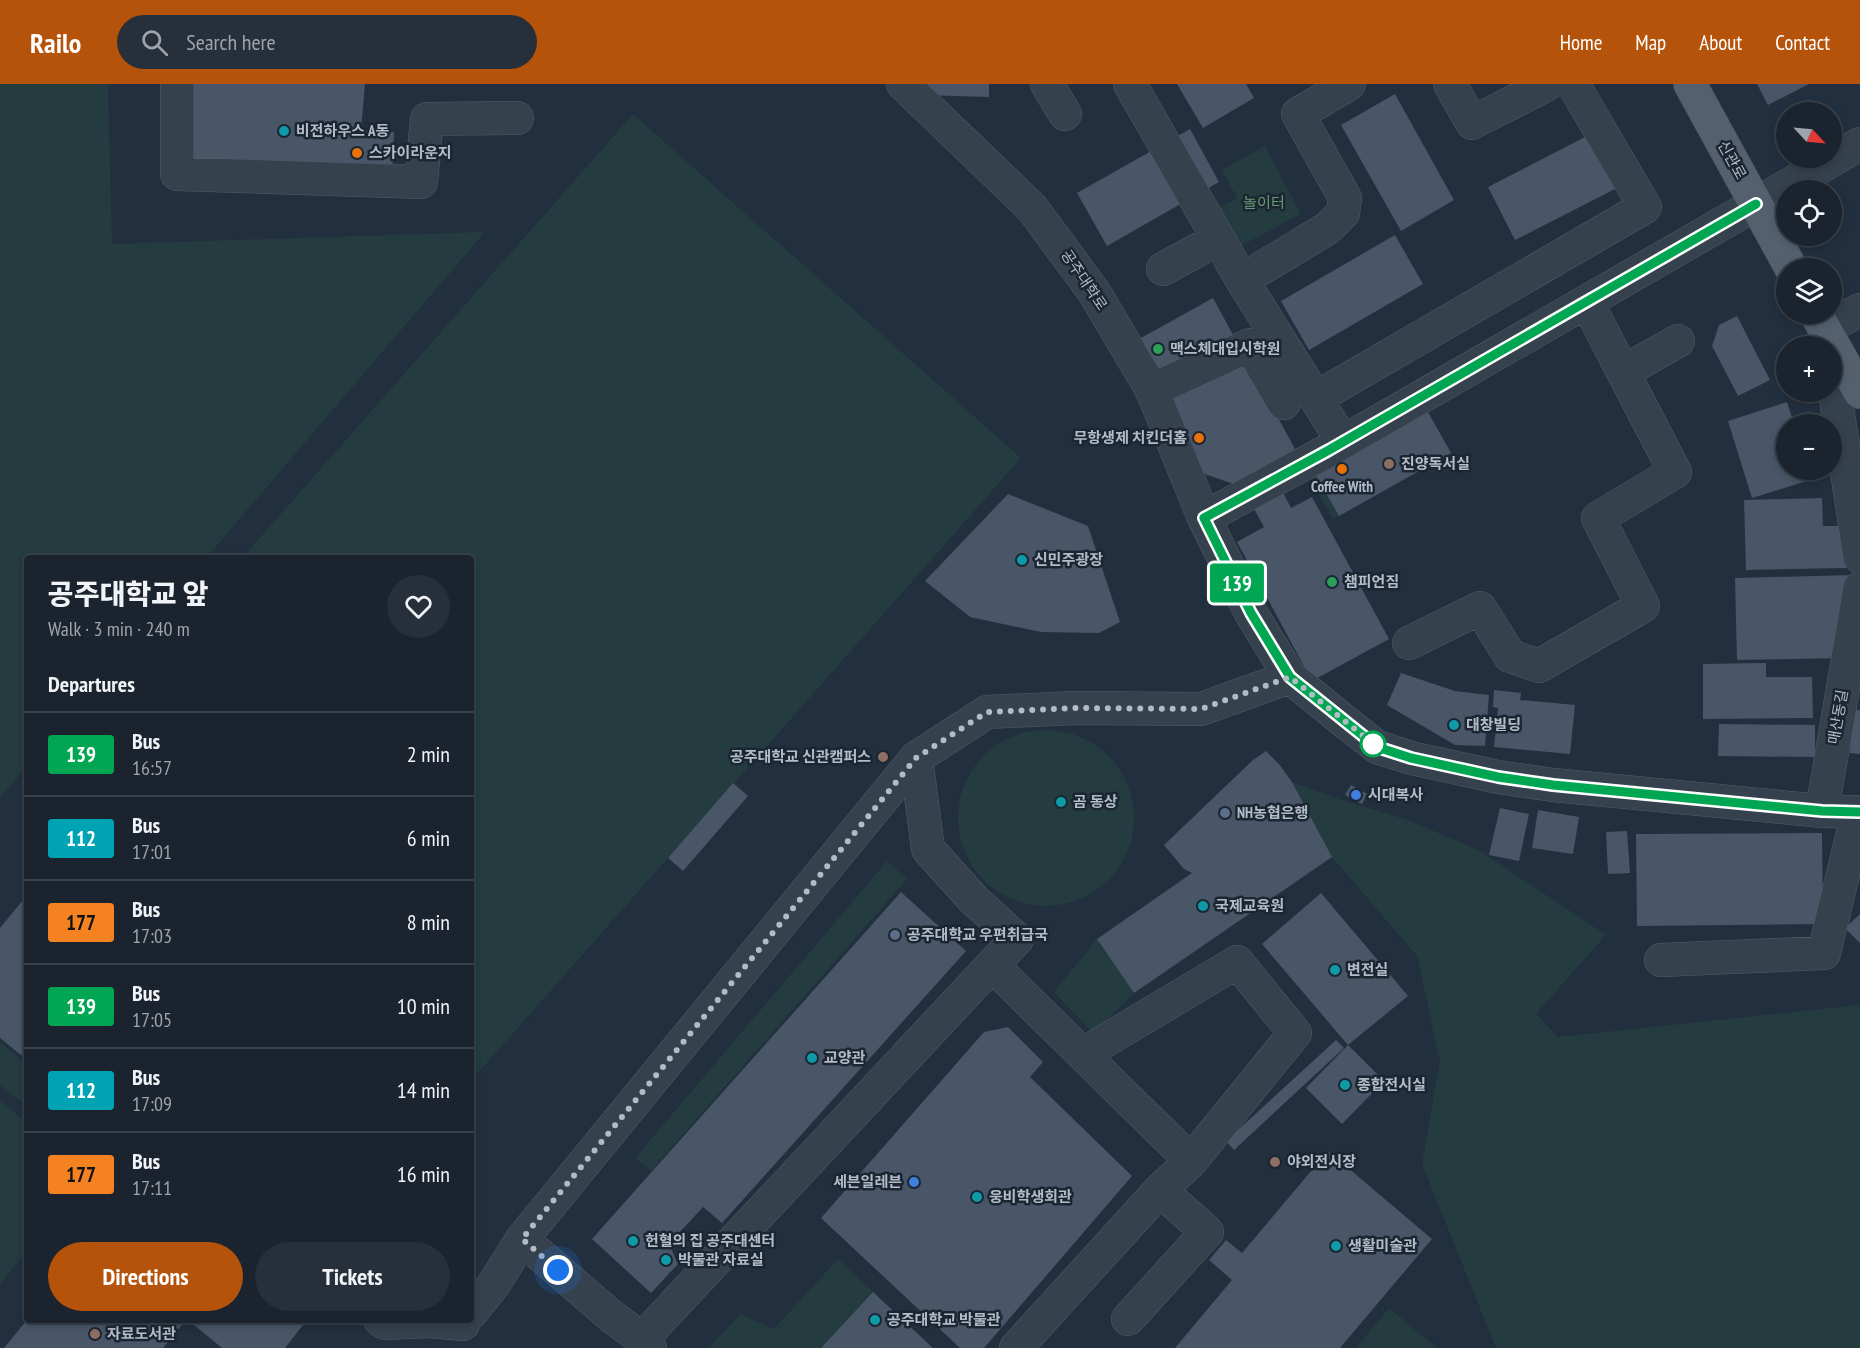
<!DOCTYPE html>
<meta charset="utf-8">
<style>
:root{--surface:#1a232e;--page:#272f3a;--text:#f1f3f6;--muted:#9fa4aa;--line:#38404a;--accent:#b45309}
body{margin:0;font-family:"PT Sans Narrow","Noto Sans KR",sans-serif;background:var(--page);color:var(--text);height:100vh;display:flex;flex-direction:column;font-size:22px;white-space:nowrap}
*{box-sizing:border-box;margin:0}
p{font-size:20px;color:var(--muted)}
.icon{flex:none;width:33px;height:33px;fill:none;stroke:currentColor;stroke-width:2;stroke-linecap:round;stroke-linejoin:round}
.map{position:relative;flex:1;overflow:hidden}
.side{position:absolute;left:24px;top:471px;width:450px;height:768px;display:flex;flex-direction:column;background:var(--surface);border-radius:6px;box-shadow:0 3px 9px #0003,0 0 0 2px var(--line)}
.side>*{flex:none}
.badge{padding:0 12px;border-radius:4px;font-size:21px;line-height:39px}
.needle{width:39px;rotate:116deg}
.tools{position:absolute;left:1776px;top:18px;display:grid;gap:12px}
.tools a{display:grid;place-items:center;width:66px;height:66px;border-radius:50%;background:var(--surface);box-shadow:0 3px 9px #0003,0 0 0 2px var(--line);font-size:30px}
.you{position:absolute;width:30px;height:30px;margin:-15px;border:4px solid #fff;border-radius:50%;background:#1a73e8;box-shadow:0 0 0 9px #1a73e833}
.map>.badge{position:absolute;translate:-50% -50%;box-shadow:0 0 0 3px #fff}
h2{padding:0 24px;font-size:22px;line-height:54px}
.round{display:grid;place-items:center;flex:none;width:63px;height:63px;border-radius:32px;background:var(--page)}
.summary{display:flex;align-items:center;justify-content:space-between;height:102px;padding:0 24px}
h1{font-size:28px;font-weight:800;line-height:45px}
.cta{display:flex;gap:12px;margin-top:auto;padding:12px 24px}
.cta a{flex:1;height:69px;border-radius:36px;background:var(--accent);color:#fff;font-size:24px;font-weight:800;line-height:69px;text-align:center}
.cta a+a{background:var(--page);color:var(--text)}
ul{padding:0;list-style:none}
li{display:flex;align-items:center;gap:18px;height:84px;padding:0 24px;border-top:2px solid var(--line)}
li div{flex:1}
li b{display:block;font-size:22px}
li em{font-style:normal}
li .badge{min-width:66px;font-weight:700;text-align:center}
header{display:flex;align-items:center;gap:36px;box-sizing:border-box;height:84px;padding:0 30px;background:var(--accent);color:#fff}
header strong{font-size:28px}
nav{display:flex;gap:33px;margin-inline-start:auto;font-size:21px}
.search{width:420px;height:54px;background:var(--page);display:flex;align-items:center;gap:15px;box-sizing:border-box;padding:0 21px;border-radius:33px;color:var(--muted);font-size:22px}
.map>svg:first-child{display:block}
.green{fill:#243c3f}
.building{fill:#485667}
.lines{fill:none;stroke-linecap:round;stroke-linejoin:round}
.minor-casing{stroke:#525c68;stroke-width:34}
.major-casing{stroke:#404a56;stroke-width:34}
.minor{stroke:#36414e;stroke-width:33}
.major{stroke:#54606e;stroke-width:33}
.line-casing{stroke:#fff;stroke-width:14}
.line{stroke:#00a651;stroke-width:9}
.walk{stroke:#b2bcc9;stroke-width:6;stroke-dasharray:0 10.8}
.culture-dot{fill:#0f9aa8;stroke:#1c2632;stroke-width:2}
.food-dot{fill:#e8710a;stroke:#1c2632;stroke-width:2}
.leisure-dot{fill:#2e9e5b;stroke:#1c2632;stroke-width:2}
.education-dot{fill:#8d6e63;stroke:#1c2632;stroke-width:2}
.stop-dot{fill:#fff;stroke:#00a651;stroke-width:3}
.shop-dot{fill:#3f7fe0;stroke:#1c2632;stroke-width:2}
.service-dot{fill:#5c6f8a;stroke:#1c2632;stroke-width:2}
.labels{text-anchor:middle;stroke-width:5;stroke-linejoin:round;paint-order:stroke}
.poi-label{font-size:15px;font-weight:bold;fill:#b2bcc9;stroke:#1c2632;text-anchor:start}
.street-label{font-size:15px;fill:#b2bcc9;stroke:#1c2632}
.park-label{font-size:15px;fill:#689b72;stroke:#1c2632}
</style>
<header>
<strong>Railo</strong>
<div class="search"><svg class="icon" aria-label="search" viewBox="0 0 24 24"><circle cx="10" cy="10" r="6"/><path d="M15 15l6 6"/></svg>Search here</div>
<nav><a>Home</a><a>Map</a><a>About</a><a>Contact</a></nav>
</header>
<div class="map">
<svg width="1860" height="1264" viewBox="0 0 1860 1264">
<rect width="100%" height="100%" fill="#222f3e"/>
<path class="green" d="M0 0H108L112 160 485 148 206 474H27V682L0 714Z
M633 30 1021 374 471 997V474H242Z
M1265 62 1301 130 1237 164 1216 125 1237 114 1222 86Z
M1316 392 1339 432 1333 435 1310 395Z
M958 734a88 88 0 1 1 176 0a88 88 0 1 1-176 0Z
M1292 698 1342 716 1411 737 1480 767 1606 851 1536 930 1558 953 1860 921V1264H1496L1422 1080 1440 977 1417 872 1332 773Z
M887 777 907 795 651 1087 635 1074Z
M1097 855 1134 909 1093 949 1054 908Z
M0 958 27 980V1022L0 1001Z
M0 1016 27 1039V1167L0 1200Z
M838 1175 873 1208 821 1264H709L740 1230 774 1245Z
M1389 1224 1437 1264H1356Z"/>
<path class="building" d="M192 0H365L361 46 394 48 392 94 187 80Z
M918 0H989V13L923 11Z
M1177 0H1246L1254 14 1203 44Z
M1757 0H1809L1768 21Z
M1395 10 1454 116 1401 147 1341 41Z
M1190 45 1219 98 1107 162 1077 109Z
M1587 52 1615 105 1515 156 1488 103Z
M1395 151 1423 200 1309 266 1281 217Z
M1213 214 1301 376 1274 391 1291 424 1312 413 1389 555 1312 597 1237 458 1264 443 1242 403 1202 389 1132 259Z
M1737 232 1770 296 1738 312 1712 262 1719 241Z
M1787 318 1794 340H1786V386H1807L1810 396 1752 414 1728 337Z
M1428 328 1451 369 1339 432 1316 392Z
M1008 410 1088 442 1120 538 1099 549 1041 548 970 533 925 497Z
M1822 414 1823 442H1845L1846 484 1746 486 1744 416Z
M1853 491 1843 574 1737 576 1735 494Z
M1766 579V593H1812L1813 634 1703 635V580Z
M1401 589 1455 607 1489 611 1485 662 1455 661 1387 621Z
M1494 606 1521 609 1520 616 1575 621 1570 670 1494 663 1498 624 1493 623Z
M1852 626H1860V670L1850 669Z
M1719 640 1815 641V673L1718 672Z
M1266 667 1279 680 1292 698 1332 773 1134 909 1097 855 1192 789 1184 785 1164 761 1253 676Z
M733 699 748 712 683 787 668 774Z
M1351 701 1367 710 1362 720 1345 711Z
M1500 724 1529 730 1519 777 1489 771Z
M1538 726 1579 733 1573 770 1532 764Z
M1627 747 1630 789 1608 790 1606 748Z
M1822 749 1823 840 1637 842 1636 750Z
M901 808 966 867 722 1139 703 1123 669 1160 678 1180 651 1209 592 1155Z
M1321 809 1408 912 1348 961 1262 860Z
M23 816 27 820V976L0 954V844Z
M1860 830V859L1845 844Z
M1008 943 1043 978 1030 993 1132 1092 984 1264H960L821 1134 984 948Z
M1336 956 1344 964 1234 1066 1226 1057Z
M1348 961 1384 997 1342 1040 1306 1004Z
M1328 1067 1432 1155 1340 1264H1175L1232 1196 1209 1176 1226 1156 1242 1169Z
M873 1208 933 1264H821Z
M27 1236H186L163 1264H4Z
M188 1236H296L303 1241 285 1264H222Z"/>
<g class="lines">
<g class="minor-casing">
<path id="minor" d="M177 0V90L421 98 427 35 517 34
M903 0 1032 124 1094 208 1152 306 1204 434 1251 529 1290 593 1344 637 1377 663 1411 674 1498 693 1553 701 1822 727 1860 728
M1047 0 1065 30
M1130 0 1242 196
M1450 0 1472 39 1548 0
M1163 185 1218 155
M1587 218 1623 288 1678 257
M1827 262 1824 245 1860 226
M1832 290 1860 473
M1152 306 1250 261 1284 319
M1316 314 1645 123 1573 0
M1343 358 1242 196 1328 144 1343 129 1345 114 1298 30 1349 0
M1204 434 1329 366 1860 60
M1409 559 1480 524 1510 572 1539 582 1643 522 1598 434 1675 388 1623 288
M916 674 928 765 974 816 1017 855 992 881 1191 1077 1160 1106 1016 1264
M1822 727 1860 504
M1661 876 1824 869 1858 728
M1083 970 1237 878 1295 949 1191 1077
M522 1155 611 1232 642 1255 650 1264
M471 1229 494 1200 522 1155 916 674 987 628 1075 624 1201 625 1290 593
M1128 1235 1207 1148 1160 1106
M380 1236 385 1239 430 1237 463 1240
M642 1255 992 881"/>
</g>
<g class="major-casing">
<path id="major" d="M1690 0 1791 184
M1816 230 1860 308"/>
</g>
<use href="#minor" class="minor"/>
<use href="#major" class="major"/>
</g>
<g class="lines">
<g class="line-casing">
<path id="line" d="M1756 120 1329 366 1204 434 1251 529 1290 593 1377 663 1411 674 1498 693 1553 701 1822 727 1860 728"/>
</g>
<use href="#line" class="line"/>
<path class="walk" d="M558 1186 522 1155 916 674 987 628 1075 624 1201 625 1290 593 1377 663 1373 660"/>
</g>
<g class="culture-dot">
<circle cx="284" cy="47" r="6"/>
<circle cx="1022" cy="476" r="6"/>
<circle cx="1454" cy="641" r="6"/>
<circle cx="1061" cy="718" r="6"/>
<circle cx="1203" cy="822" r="6"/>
<circle cx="1335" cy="886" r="6"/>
<circle cx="812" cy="974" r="6"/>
<circle cx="1345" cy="1001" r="6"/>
<circle cx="977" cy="1113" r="6"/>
<circle cx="633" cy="1157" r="6"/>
<circle cx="1336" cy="1162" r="6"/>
<circle cx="666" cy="1176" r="6"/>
<circle cx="875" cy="1236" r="6"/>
</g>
<g class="food-dot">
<circle cx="357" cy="69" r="6"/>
<circle cx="1199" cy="354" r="6"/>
<circle cx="1342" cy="385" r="6"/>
</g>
<g class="leisure-dot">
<circle cx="1158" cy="265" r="6"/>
<circle cx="1332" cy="498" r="6"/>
</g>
<g class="education-dot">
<circle cx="1389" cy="380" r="6"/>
<circle cx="883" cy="673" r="6"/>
<circle cx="1275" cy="1078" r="6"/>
<circle cx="95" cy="1250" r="6"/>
</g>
<circle class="stop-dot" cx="1373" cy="660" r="12"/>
<g class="shop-dot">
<circle cx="1356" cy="711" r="6"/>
<circle cx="914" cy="1098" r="6"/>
</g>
<g class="service-dot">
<circle cx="1225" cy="729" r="6"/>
<circle cx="895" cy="851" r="6"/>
</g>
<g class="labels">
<g class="poi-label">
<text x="296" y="52">비전하우스 A동</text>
<text x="369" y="74">스카이라운지</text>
<text x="1170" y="270">맥스체대입시학원</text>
<text x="1187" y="359" text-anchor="end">무항생제 치킨더홈</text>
<text x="1401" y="385">진양독서실</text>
<text x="1342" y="408" text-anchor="middle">Coffee With</text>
<text x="1034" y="481">신민주광장</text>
<text x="1344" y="503">챔피언짐</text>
<text x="1466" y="646">대창빌딩</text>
<text x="871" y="678" text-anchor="end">공주대학교 신관캠퍼스</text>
<text x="1368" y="716">시대복사</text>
<text x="1073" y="723">곰 동상</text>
<text x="1237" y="734">NH농협은행</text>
<text x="1215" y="827">국제교육원</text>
<text x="907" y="856">공주대학교 우편취급국</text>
<text x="1347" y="891">변전실</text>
<text x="824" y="979">교양관</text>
<text x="1357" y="1006">종합전시실</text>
<text x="1287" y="1083">야외전시장</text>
<text x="902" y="1103" text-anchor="end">세븐일레븐</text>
<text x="989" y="1118">웅비학생회관</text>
<text x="645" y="1162">헌혈의 집 공주대센터</text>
<text x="1348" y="1167">생활미술관</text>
<text x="678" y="1181">박물관 자료실</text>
<text x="887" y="1241">공주대학교 박물관</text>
<text x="107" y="1255">자료도서관</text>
</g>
<g class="street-label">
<text transform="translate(1732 76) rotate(61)" y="5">신관로</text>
<text transform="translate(1084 196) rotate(56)" y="5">공주대학로</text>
<text transform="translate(1838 633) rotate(-80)" y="5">매산동길</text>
</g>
<g class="park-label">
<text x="1264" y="124">놀이터</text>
</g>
</g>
</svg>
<div class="tools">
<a><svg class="needle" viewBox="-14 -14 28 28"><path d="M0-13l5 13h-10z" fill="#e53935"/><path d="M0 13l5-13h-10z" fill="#9fa4aa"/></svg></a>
<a><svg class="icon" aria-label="locate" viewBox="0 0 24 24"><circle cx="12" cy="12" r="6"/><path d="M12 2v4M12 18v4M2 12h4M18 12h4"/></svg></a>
<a><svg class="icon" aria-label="layers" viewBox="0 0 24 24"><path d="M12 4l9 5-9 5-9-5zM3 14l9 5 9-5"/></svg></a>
<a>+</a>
<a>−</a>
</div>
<div class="you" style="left:558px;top:1186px"></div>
<b class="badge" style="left:1237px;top:499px;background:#00a651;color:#fff">139</b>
<section class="side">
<div class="summary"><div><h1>공주대학교 앞</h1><p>Walk · 3 min · 240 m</p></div><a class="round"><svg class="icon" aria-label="heart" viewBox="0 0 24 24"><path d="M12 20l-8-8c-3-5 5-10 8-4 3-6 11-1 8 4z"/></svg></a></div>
<h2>Departures</h2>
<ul>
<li><span class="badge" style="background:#00a651;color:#fff">139</span><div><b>Bus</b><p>16:57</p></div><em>2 min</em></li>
<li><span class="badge" style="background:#00a3b4;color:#fff">112</span><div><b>Bus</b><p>17:01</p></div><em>6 min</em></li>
<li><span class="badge" style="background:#f58220;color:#111">177</span><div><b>Bus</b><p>17:03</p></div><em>8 min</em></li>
<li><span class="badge" style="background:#00a651;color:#fff">139</span><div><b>Bus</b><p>17:05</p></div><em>10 min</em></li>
<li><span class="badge" style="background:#00a3b4;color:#fff">112</span><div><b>Bus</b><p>17:09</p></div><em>14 min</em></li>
<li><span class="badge" style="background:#f58220;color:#111">177</span><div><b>Bus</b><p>17:11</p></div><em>16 min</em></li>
</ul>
<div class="cta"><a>Directions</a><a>Tickets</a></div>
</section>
</div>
